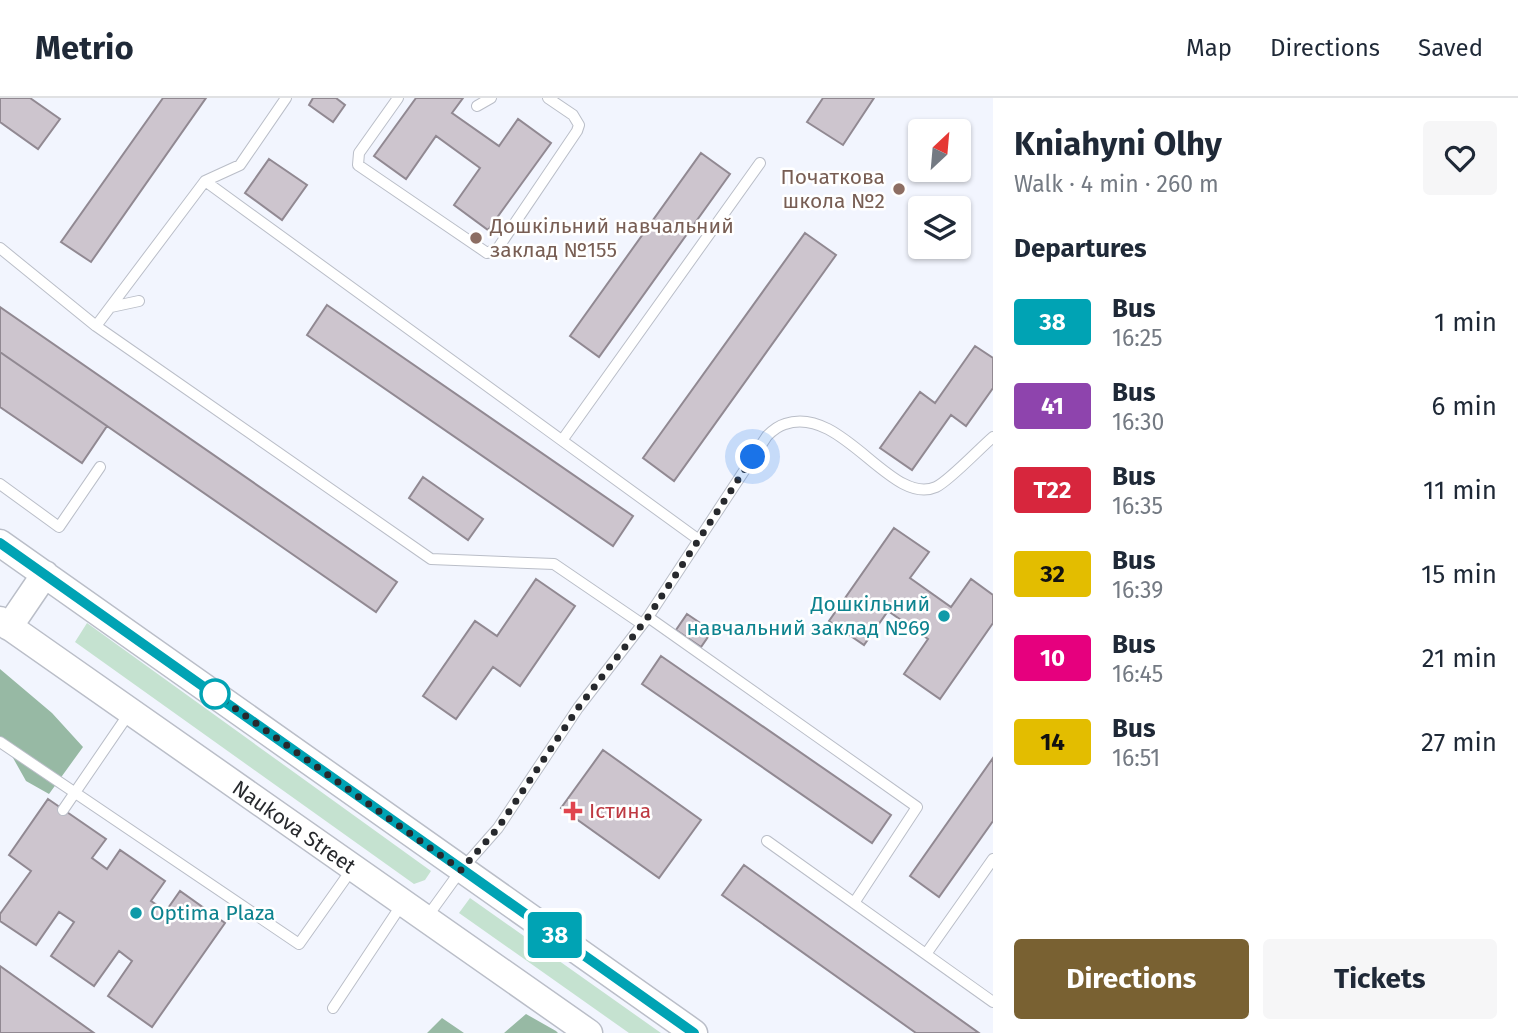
<!DOCTYPE html>
<meta charset="utf-8">
<style>
:root{--surface:#fff;--page:#f6f6f7;--text:#1f2937;--muted:#747a83;--line:#e0e1e3;--accent:#796132}
body{margin:0;font-family:"Fira Sans",sans-serif;background:var(--page);color:var(--text);height:100vh;display:flex;flex-direction:column;font-size:26px;white-space:nowrap}
*{box-sizing:border-box;margin:0}
p{font-size:23px;color:var(--muted)}
.icon{flex:none;width:38px;height:38px;fill:none;stroke:currentColor;stroke-width:2;stroke-linecap:round;stroke-linejoin:round}
.map{position:relative;flex:1;overflow:hidden}
.sheet{display:flex;flex-direction:column;background:var(--surface);width:525px}
.sheet>*{flex:none}
.badge{padding:0 14px;border-radius:5px;font-size:24px;line-height:46px}
.needle{width:46px;rotate:26deg}
.tools{position:absolute;left:908px;top:21px;display:grid;gap:14px}
.tools a{display:grid;place-items:center;width:63px;height:63px;border-radius:7px;background:var(--surface);box-shadow:0 2px 5px #0004;font-size:35px}
.you{position:absolute;width:35px;height:35px;margin:-18px;border:5px solid #fff;border-radius:50%;background:#1a73e8;box-shadow:0 0 0 10px #1a73e833}
.map>.badge{position:absolute;translate:-50% -50%;box-shadow:0 0 0 4px #fff}
h2{padding:0 21px;font-size:26px;line-height:63px}
.round{display:grid;place-items:center;flex:none;width:74px;height:74px;border-radius:7px;background:var(--page)}
.summary{display:flex;align-items:center;justify-content:space-between;height:119px;padding:0 21px}
h1{font-size:33px;font-weight:700;line-height:52px}
.action{display:flex;gap:14px;margin-top:auto;padding:14px 21px}
.action a{flex:1;height:80px;border-radius:7px;background:var(--accent);color:#fff;font-size:28px;font-weight:700;line-height:80px;text-align:center}
.action a+a{background:var(--page);color:var(--text)}
ul{padding:0;list-style:none}
li{display:flex;align-items:center;gap:21px;height:84px;padding:0 21px}
li div{flex:1}
li b{display:block;font-size:26px}
li em{font-style:normal}
li .badge{min-width:77px;font-weight:700;text-align:center}
header{display:flex;align-items:center;gap:42px;box-sizing:border-box;height:98px;padding:0 35px;background:var(--surface);border-bottom:2px solid var(--line)}
header strong{font-size:33px}
nav{display:flex;gap:38px;margin-inline-start:auto;font-size:24px}
main{display:flex;flex:1;min-height:0}
.map>svg:first-child{display:block}
.green{fill:#c5e2d0}
.forest{fill:#97b9a4}
.building{fill:#cdc5ce;stroke:#918992;stroke-width:2}
.lines{fill:none;stroke-linecap:round;stroke-linejoin:round}
.lane-casing{stroke:#babec8;stroke-width:12}
.secondary-casing{stroke:#babec8;stroke-width:29}
.lane{stroke:#fff;stroke-width:10}
.secondary{stroke:#fff;stroke-width:26}
.line-casing{stroke:#fff;stroke-width:16}
.line{stroke:#00a3b4;stroke-width:10}
.walk{stroke:#27292d;stroke-width:7;stroke-dasharray:0 12.6}
.education-dot{fill:#8d6e63;stroke:#fff;stroke-width:2.5}
.culture-dot{fill:#0f9aa8;stroke:#fff;stroke-width:2.5}
.stop-dot{fill:#fff;stroke:#00a3b4;stroke-width:3.5}
.health-dot{fill:#e0444e;stroke:#fff;stroke-width:2.5}
.labels{text-anchor:middle;stroke-width:5;stroke-linejoin:round;paint-order:stroke}
.education-label{font-size:21px;fill:#785e54;stroke:#fff;text-anchor:end}
.culture-label{font-size:21px;fill:#0d838f;stroke:#fff;text-anchor:end}
.health-label{font-size:21px;fill:#be3a42;stroke:#fff;text-anchor:start}
.street-label{font-size:21px;fill:#27292d;stroke:#fff}
</style>
<header>
<strong>Metrio</strong>
<nav><a>Map</a><a>Directions</a><a>Saved</a></nav>
</header>
<main>
<div class="map">
<svg width="993" height="935" viewBox="0 0 993 935">
<rect width="100%" height="100%" fill="#f2f5fe"/>
<path class="green" d="M87 525 431 773 425 782 414 786 75 544Z
M470 800 661 935H629L459 815Z"/>
<path class="forest" d="M0 571 52 615 83 649 49 696 26 683 3 642 0 640Z
M526 916 556 933 558 935H504Z
M442 920 464 935H427Z"/>
<path class="building" d="M0 0H30L60 21 38 51 0 24Z
M163 0H206L91 164 61 144Z
M313 0H336L345 7 333 24 309 7Z
M416 0H463L452 15 499 48 518 21 551 45 488 132 454 107 480 70 436 38 406 81 374 58Z
M823 0H874L843 47 807 24Z
M701 55 730 76 599 259 570 238Z
M269 61 307 87 282 122 245 95Z
M805 135 836 157 674 383 643 360Z
M327 207 633 418 613 448 307 237Z
M0 209 397 484 376 514 0 254Z
M975 248 993 260V290L966 328 951 317 912 372 880 350 920 294 935 305Z
M0 254 107 328 82 365 0 309Z
M423 379 483 421 468 442 409 400Z
M894 430 929 454 910 480 951 509 971 481 993 497V525L940 601 904 576 928 541 888 513 864 547 829 523Z
M536 481 575 508 520 588 493 569 456 621 423 598 475 523 497 538Z
M687 516 712 533 701 549 676 532Z
M661 558 891 717 872 745 642 586Z
M603 652 701 722 659 780 561 710Z
M993 660V723L939 799 910 778Z
M48 701 106 741 92 760 107 771 120 752 165 783 151 803 166 813 180 793 225 825 152 929 108 898 132 863 119 853 94 888 51 858 74 824 59 814 36 847 0 823V816L31 773 9 757Z
M744 767 833 831 979 935H916L722 797Z
M0 868 94 935H0Z"/>
<g class="lines">
<g class="lane-casing">
<path id="lane" d="M398 0 359 55 358 67 487 155 498 150 577 33 579 27 573 17 548 0
M477 8 491 0
M205 83 699 442
M0 150 96 228 431 461 554 466 642 526
M111 209 139 203
M96 228 205 83 240 67 286 0
M563 341 760 65
M0 386 59 429 100 369
M648 519 917 709 854 805
M0 644 299 846 352 771
M63 712 130 614
M767 743 993 904
M427 819 461 772 498 730 578 610 648 519 767 338C772 333 778 328 785 326 842 306 891 409 936 389 949 383 980 350 993 339
M926 856 993 761
M333 910 402 806"/>
</g>
<g class="secondary-casing">
<path id="secondary" d="M0 445 694 935
M0 522 589 935
M9 529 45 476"/>
</g>
<use href="#lane" class="lane"/>
<use href="#secondary" class="secondary"/>
</g>
<g class="lines">
<g class="line-casing">
<path id="line" d="M0 445 694 935"/>
</g>
<use href="#line" class="line"/>
<path class="walk" d="M215 596 461 772 498 730 578 610 648 519 753 359"/>
</g>
<g class="education-dot">
<circle cx="899" cy="91" r="7"/>
<circle cx="476" cy="140" r="7"/>
</g>
<g class="culture-dot">
<circle cx="944" cy="518" r="7"/>
<circle cx="136" cy="815" r="7"/>
</g>
<circle class="stop-dot" cx="215" cy="596" r="14"/>
<path class="health-dot" d="M569.5 702.5h7v7h7v7h-7v7h-7v-7h-7v-7h7z"/>
<g class="labels">
<g class="education-label">
<text x="885" y="86">Початкова<tspan x="885" dy="24">школа №2</tspan></text>
<text x="490" y="135" text-anchor="start">Дошкільний навчальний<tspan x="490" dy="24">заклад №155</tspan></text>
</g>
<g class="culture-label">
<text x="930" y="513">Дошкільний<tspan x="930" dy="24">навчальний заклад №69</tspan></text>
<text x="150" y="822" text-anchor="start">Optima Plaza</text>
</g>
<g class="health-label">
<text x="589" y="720">Істина</text>
</g>
<g class="street-label">
<text transform="translate(294 729) rotate(35)" y="7">Naukova Street</text>
</g>
</g>
</svg>
<div class="tools">
<a><svg class="needle" viewBox="-14 -14 28 28"><path d="M0-13l5 13h-10z" fill="#e53935"/><path d="M0 13l5-13h-10z" fill="#747a83"/></svg></a>
<a><svg class="icon" aria-label="layers" viewBox="0 0 24 24"><path d="M12 4l9 5-9 5-9-5zM3 14l9 5 9-5"/></svg></a>
</div>
<div class="you" style="left:753px;top:359px"></div>
<b class="badge" style="left:555px;top:837px;background:#00a3b4;color:#fff">38</b>
</div>
<section class="sheet">
<div class="summary"><div><h1>Kniahyni Olhy</h1><p>Walk · 4 min · 260 m</p></div><a class="round"><svg class="icon" aria-label="heart" viewBox="0 0 24 24"><path d="M12 20l-8-8c-3-5 5-10 8-4 3-6 11-1 8 4z"/></svg></a></div>
<h2>Departures</h2>
<ul>
<li><span class="badge" style="background:#00a3b4;color:#fff">38</span><div><b>Bus</b><p>16:25</p></div><em>1 min</em></li>
<li><span class="badge" style="background:#8e44ad;color:#fff">41</span><div><b>Bus</b><p>16:30</p></div><em>6 min</em></li>
<li><span class="badge" style="background:#d7263d;color:#fff">Т22</span><div><b>Bus</b><p>16:35</p></div><em>11 min</em></li>
<li><span class="badge" style="background:#e3bd00;color:#111">32</span><div><b>Bus</b><p>16:39</p></div><em>15 min</em></li>
<li><span class="badge" style="background:#e6007e;color:#fff">10</span><div><b>Bus</b><p>16:45</p></div><em>21 min</em></li>
<li><span class="badge" style="background:#e3bd00;color:#111">14</span><div><b>Bus</b><p>16:51</p></div><em>27 min</em></li>
</ul>
<div class="action"><a>Directions</a><a>Tickets</a></div>
</section>
</main>
